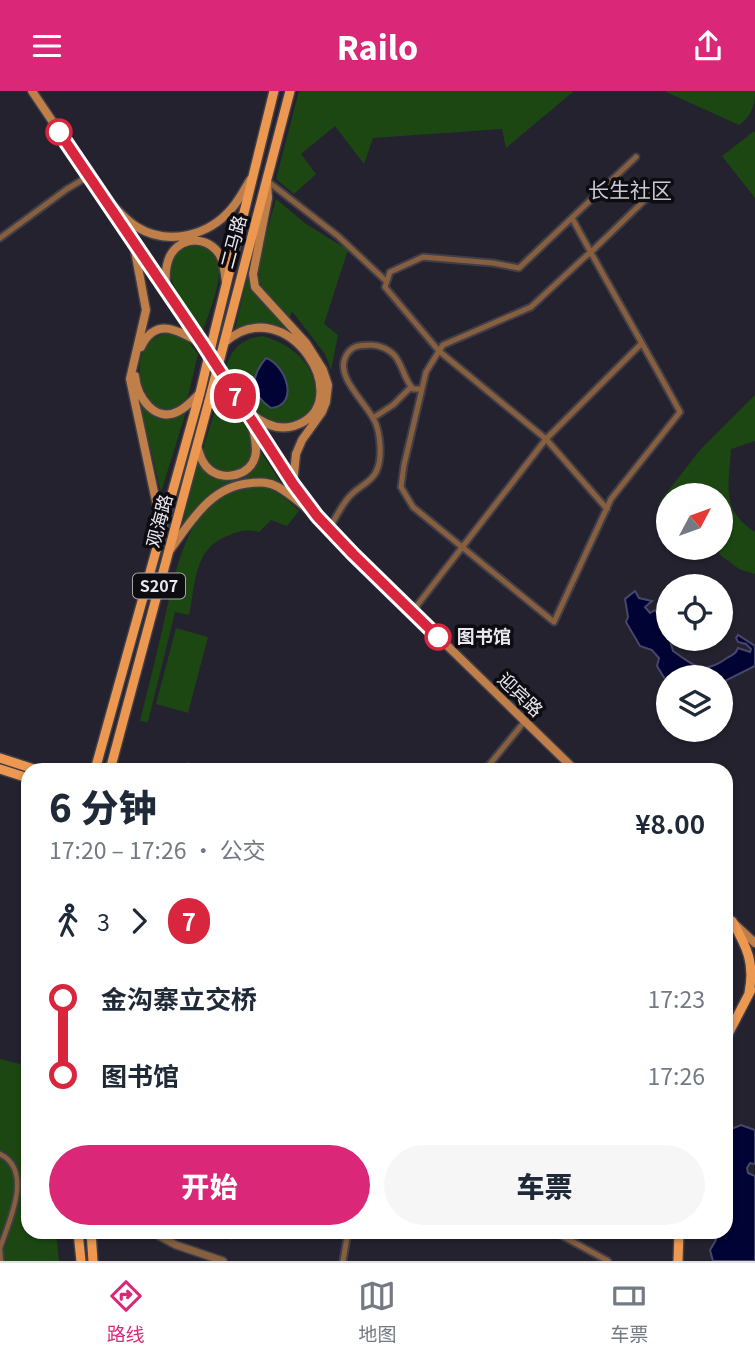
<!DOCTYPE html>
<html lang="zh">
<meta charset="utf-8">
<style>
:root{--surface:#fff;--page:#f6f6f7;--text:#1f2937;--muted:#747a83;--line:#e0e1e3;--accent:#db2777}
body{margin:0;font-family:Georgia,"Noto Sans SC",serif;background:var(--page);color:var(--text);height:100vh;display:flex;flex-direction:column;font-size:26px;white-space:nowrap}
*{box-sizing:border-box;margin:0}
p{font-size:23px;color:var(--muted)}
.icon{flex:none;width:38px;height:38px;fill:none;stroke:currentColor;stroke-width:2;stroke-linecap:round;stroke-linejoin:round}
.map{position:relative;flex:1;overflow:hidden}
.sheet{position:absolute;left:21px;top:672px;width:712px;height:476px;display:flex;flex-direction:column;background:var(--surface);border-radius:21px;box-shadow:0 2px 5px #0004}
.sheet>*{flex:none}
.badge{padding:0 14px;border-radius:23px;font-size:24px;line-height:46px}
.needle{width:46px;rotate:49deg}
.controls{position:absolute;left:656px;top:392px;display:grid;gap:14px}
.controls a{display:grid;place-items:center;width:77px;height:77px;border-radius:50%;background:var(--surface);box-shadow:0 2px 5px #0004;font-size:35px}
.map>.badge{position:absolute;translate:-50% -50%;box-shadow:0 0 0 4px #fff}
.legs{display:flex;align-items:center;gap:10px;height:77px;padding:0 28px;font-size:23px}
.legs p{margin-inline-start:auto}
.overview{display:flex;align-items:center;justify-content:space-between;height:119px;padding:0 28px}
h1{font-size:38px;font-weight:800;line-height:52px}
.primary-button{display:flex;gap:14px;margin-top:auto;padding:14px 28px}
.primary-button a{flex:1;height:80px;border-radius:42px;background:var(--accent);color:#fff;font-size:28px;font-weight:800;line-height:80px;text-align:center}
.primary-button a+a{background:var(--page);color:var(--text)}
ul{padding:0 28px;list-style:none}
li{display:flex;align-items:center;gap:24px;height:77px;font-size:26px}
li i{display:grid;place-items:center;width:10px;height:100%;margin:0 9px;background:currentColor}
li i::after{content:'';width:18px;height:18px;margin:-9px;border:5px solid;border-radius:50%;background:var(--surface)}
li p{margin-inline-start:auto}
li:first-child i{background:linear-gradient(#0000 50%,currentColor 0)}
li:last-child i{background:linear-gradient(currentColor 50%,#0000 0)}
header{display:flex;justify-content:space-between;align-items:center;height:91px;padding:0 28px;background:var(--accent);color:#fff;font-size:32px;font-weight:800}
.menu{display:flex;justify-content:space-around;align-items:center;height:98px;border-top:2px solid var(--line);background:var(--surface);font-size:19px;color:var(--muted)}
.menu a{display:grid;justify-items:center;gap:4px}
.menu .selected{color:var(--accent)}
.map>svg:first-child{display:block}
.green{fill:#1c4713}
.water{fill:#000333;stroke:#46476c;stroke-width:2}
.lines{fill:none;stroke-linecap:round;stroke-linejoin:round}
.pedestrian-casing{stroke:#403e49;stroke-width:8}
.minor-casing{stroke:#403e49;stroke-width:9}
.tertiary-casing{stroke:#403e49;stroke-width:10}
.secondary-casing{stroke:#403e49;stroke-width:11}
.primary-casing{stroke:#403e49;stroke-width:12}
.pedestrian{stroke:#875f3e;stroke-width:4.5}
.minor{stroke:#875f3e;stroke-width:5}
.tertiary{stroke:#875f3e;stroke-width:7}
.secondary{stroke:#c07f49;stroke-width:8}
.primary{stroke:#ec9850;stroke-width:9}
.primary-bridge-casing{stroke:#403e49;stroke-width:12;stroke-linecap:butt}
.primary-bridge{stroke:#ec9850;stroke-width:9}
.line-1-casing{stroke:#fff;stroke-width:16}
.line-1{stroke:#d7263d;stroke-width:10}
.stop-1-dot{fill:#fff;stroke:#d7263d;stroke-width:3.5}
.labels{text-anchor:middle;stroke-width:7;stroke-linejoin:round;paint-order:stroke}
.shield{fill:#0d0c11;stroke:#a7a5ad;stroke-width:2}
.shield-label{font-size:16px;font-weight:bold;fill:#e9e7f0}
.street-label{font-size:18px;fill:#e9e7f0;stroke:#0d0c11}
.stop-label{font-size:18px;font-weight:bold;fill:#e9e7f0;stroke:#0d0c11;text-anchor:start}
.quarter-label{font-size:21px;fill:#cbc8d8;stroke:#0d0c11}
</style>
<header><svg class="icon" aria-label="menu" viewBox="0 0 24 24"><path d="M4 6h16M4 12h16M4 18h16"/></svg>Railo<svg class="icon" aria-label="share" viewBox="0 0 24 24"><path d="M12 15V3M7 8l5-5 5 5M5 13v7h14v-7"/></svg></header>
<div class="map">
<svg width="755" height="1170" viewBox="0 0 755 1170">
<rect width="100%" height="100%" fill="#24222e"/>
<path class="green" d="M299 0H574L506 57 502 38 373 47 364 73 335 35 301 63 316 83 294 103 276 88Z
M664 0H755C755 15 751 26 739 34Z
M753 41H755V107L722 65Z
M276 108 306 133 348 159 324 233 338 244 331 279 325 263 292 220 289 229C279 217 263 204 259 189 255 174 272 125 276 108Z
M192 153C240 156 211 213 203 240 188 218 142 167 192 153Z
M248 183 256 204 299 248C274 233 264 226 235 238Z
M171 241 186 248 198 263 188 305C155 358 107 252 171 241Z
M263 245C348 270 315 362 262 326 247 316 236 295 225 280 231 258 240 248 263 245Z
M221 301C231 314 248 331 252 348 261 389 201 392 204 354Z
M755 304V350L731 358C729 394 720 419 755 441V483L739 478 719 463 721 457V404H668V420L658 413 700 359Z
M139 310C151 324 168 334 186 321L161 401Z
M259 358 285 398C271 396 255 392 240 391 215 390 195 417 182 435L198 369C212 380 221 391 239 387Z
M258 395C276 398 286 407 299 420L287 435 271 429 259 441C247 438 238 440 227 445 193 458 196 493 189 524L175 521 148 631 140 630C148 598 156 566 163 535 174 492 180 433 222 405 232 398 245 397 258 395Z
M176 537 208 546 188 622 156 613Z
M0 968 28 975V1141H56L59 1170H0Z"/>
<path class="water" d="M266 267C286 274 300 314 271 317 250 303 250 286 266 267Z
M635 500 639 507 652 510 645 516 650 522 655 519 664 530 663 534 668 543 673 560C695 575 702 585 727 567 733 563 735 564 738 557L750 561 751 558 746 553 738 551 736 547 738 544 755 555V575L721 592V586H668V593L657 575 659 567 652 559 640 555 626 531 628 526 625 508Z
M741 1034 755 1039V1073L750 1072 747 1077 748 1082 755 1085V1170H713L710 1159 716 1149 713 1141H726V1040Z"/>
<g class="lines">
<g class="pedestrian-casing">
<path id="pedestrian" d="M0 1063C34 1080 9 1130 0 1157
M0 1159 1 1170"/>
</g>
<g class="minor-casing">
<path id="minor" d="M266 89 338 145 386 190
M572 127C607 192 645 256 680 321L611 408 554 531 413 416 401 396 404 374 426 281 439 260 443 254 531 216 586 165 591 161 652 102
M0 147 67 98 89 85
M373 327 393 314 411 296
M607 418 546 348 439 260 385 196 390 181 423 166 493 172 519 177 636 66
M329 438C335 428 341 415 349 406 358 395 374 391 378 376 382 364 380 344 376 333 369 314 336 288 345 267 350 255 358 254 371 254 379 254 389 258 395 265 403 275 404 288 413 298H421
M412 521 546 348 642 252
M183 679 187 676 211 679
M485 679 525 630
M555 1141 608 1170
M231 1144 233 1141
M343 1170 348 1141"/>
</g>
<g class="tertiary-casing">
<path id="tertiary" d="M152 1141 176 1154 223 1170"/>
</g>
<g class="secondary-casing">
<path id="secondary" d="M32 0 202 252 293 393 317 425 353 463 575 679
M267 92 268 107 253 183 255 196 306 252 323 279 328 294 326 311 322 321 302 349 296 363 293 393
M112 114C120 121 127 130 137 136 168 155 209 145 232 117 239 109 244 99 250 89
M135 160 146 219 130 288 157 415 156 449
M166 198C165 186 165 175 170 165 182 142 214 146 222 169 224 176 225 184 226 191
M224 252C287 195 361 314 294 335 278 340 262 332 250 322
M141 256C155 227 176 238 197 250
M135 285C137 306 155 333 179 320 187 316 194 308 200 302
M197 355C200 364 202 373 210 379 224 390 250 385 255 366 258 356 254 343 252 333
M170 459C192 429 211 395 251 392 261 391 269 391 278 396 289 402 299 411 309 419
M726 825 755 852"/>
</g>
<g class="primary-casing">
<path id="primary" d="M215 239 274 0
M224 252 290 0
M0 667 37 679
M0 678 28 687
M95 679 200 302
M110 679 209 310
M732 830C747 856 755 872 749 902
M726 947 751 899
M78 1141 81 1170
M91 1141 93 1170
M678 1170 679 1141"/>
</g>
<use href="#pedestrian" class="pedestrian"/>
<use href="#minor" class="minor"/>
<use href="#tertiary" class="tertiary"/>
<use href="#secondary" class="secondary"/>
<use href="#primary" class="primary"/>
<g class="primary-bridge-casing">
<path id="primary-bridge" d="M200 302 215 239
M209 310 224 252"/>
</g>
<use href="#primary-bridge" class="primary-bridge"/>
</g>
<g class="lines">
<g class="line-1-casing">
<path id="line-1" d="M59 41 202 252 293 393 317 425 353 463 438 546"/>
</g>
<use href="#line-1" class="line-1"/>
</g>
<g class="stop-1-dot">
<circle cx="59" cy="41" r="12"/>
<circle cx="438" cy="546" r="12"/>
</g>
<g class="labels">
<rect class="shield" x="133" y="482.5" width="52" height="25" rx="5"/>
<g class="shield-label">
<text x="159" y="501">S207</text>
</g>
<g class="street-label">
<text transform="translate(234 151) rotate(-75)" y="6">二马路</text>
<text transform="translate(160 430) rotate(-75)" y="6">观海路</text>
<text transform="translate(520 604) rotate(44)" y="6">迎宾路</text>
</g>
<g class="stop-label">
<text x="457" y="552">图书馆</text>
</g>
<g class="quarter-label">
<text x="630" y="107">长生社区</text>
</g>
</g>
</svg>
<div class="controls">
<a><svg class="needle" viewBox="-14 -14 28 28"><path d="M0-13l5 13h-10z" fill="#e53935"/><path d="M0 13l5-13h-10z" fill="#747a83"/></svg></a>
<a><svg class="icon" aria-label="locate" viewBox="0 0 24 24"><circle cx="12" cy="12" r="6"/><path d="M12 2v4M12 18v4M2 12h4M18 12h4"/></svg></a>
<a><svg class="icon" aria-label="layers" viewBox="0 0 24 24"><path d="M12 4l9 5-9 5-9-5zM3 14l9 5 9-5"/></svg></a>
</div>
<b class="badge" style="left:235px;top:305px;background:#d7263d;color:#fff">7</b>
<section class="sheet">
<div class="overview"><div><h1>6 分钟</h1><p>17:20 – 17:26 · 公交</p></div><b>¥8.00</b></div>
<div class="legs"><svg class="icon" aria-label="walk" viewBox="0 0 24 24"><circle cx="13" cy="4" r="2"/><path d="M13 8l-2 6 4 7M11 14l-3 7M7 12l3-4h3l4 4"/></svg>3<svg class="icon" aria-label="forward" viewBox="0 0 24 24"><path d="M9 5l7 7-7 7"/></svg><b class="badge" style="background:#d7263d;color:#fff">7</b></div>
<ul>
<li><i style="color:#d7263d"></i><b>金沟寨立交桥</b><p>17:23</p></li>
<li><i style="color:#d7263d"></i><b>图书馆</b><p>17:26</p></li>
</ul>
<div class="primary-button"><a>开始</a><a>车票</a></div>
</section>
</div>
<nav class="menu">
<a class="selected"><svg class="icon" aria-label="directions" viewBox="0 0 24 24"><path d="M12 3l9 9-9 9-9-9zM9 14v-3h6M13 9l2 2-2 2"/></svg>路线</a>
<a><svg class="icon" aria-label="map" viewBox="0 0 24 24"><path d="M3 6l6-2 6 2 6-2v14l-6 2-6-2-6 2zM9 4v14M15 6v14"/></svg>地图</a>
<a><svg class="icon" aria-label="tickets" viewBox="0 0 24 24"><path d="M3 7h18v10H3zM15 7v10"/></svg>车票</a>
</nav>
